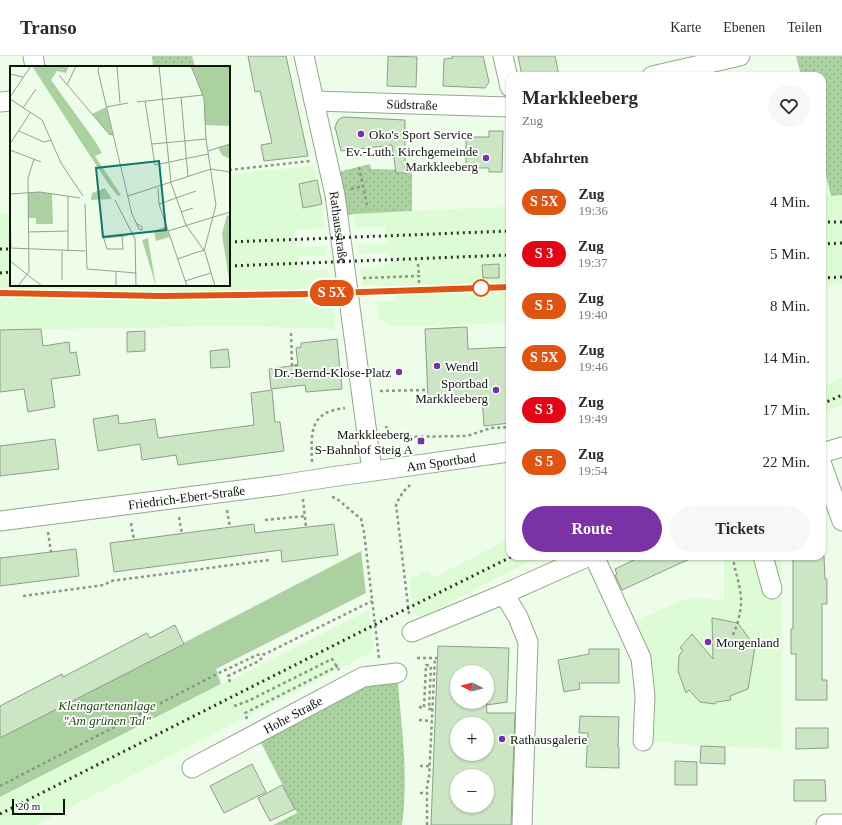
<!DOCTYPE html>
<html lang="de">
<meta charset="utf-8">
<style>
:root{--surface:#fff;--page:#f7f7f7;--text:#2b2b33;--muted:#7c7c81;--line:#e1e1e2;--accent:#7b32a5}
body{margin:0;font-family:"Times New Roman",serif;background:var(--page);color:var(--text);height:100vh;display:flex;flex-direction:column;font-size:15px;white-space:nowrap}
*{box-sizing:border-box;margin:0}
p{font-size:13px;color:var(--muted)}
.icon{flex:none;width:22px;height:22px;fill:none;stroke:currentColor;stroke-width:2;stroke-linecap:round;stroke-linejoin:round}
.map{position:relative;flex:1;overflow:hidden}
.side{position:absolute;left:506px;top:16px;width:320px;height:488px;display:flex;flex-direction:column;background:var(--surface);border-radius:12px;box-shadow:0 1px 3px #0004}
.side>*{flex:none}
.badge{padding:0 8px;border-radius:13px;font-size:14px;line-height:26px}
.needle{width:26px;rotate:276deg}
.controls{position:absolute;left:450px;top:609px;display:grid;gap:8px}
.controls a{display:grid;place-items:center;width:44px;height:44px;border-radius:50%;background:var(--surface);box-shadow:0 1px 3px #0004;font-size:20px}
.scale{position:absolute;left:12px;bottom:10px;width:53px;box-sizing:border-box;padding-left:4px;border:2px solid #0d150a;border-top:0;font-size:11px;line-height:14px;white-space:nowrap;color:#0d150a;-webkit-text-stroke:3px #fff;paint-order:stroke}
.map>.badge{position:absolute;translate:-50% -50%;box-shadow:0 0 0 2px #fff}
h2{padding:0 16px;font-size:15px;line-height:36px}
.round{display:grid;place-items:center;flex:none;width:42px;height:42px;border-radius:21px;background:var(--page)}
.overview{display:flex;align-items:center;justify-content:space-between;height:68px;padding:0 16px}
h1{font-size:19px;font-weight:800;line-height:30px}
.primary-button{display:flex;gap:8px;margin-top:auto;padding:8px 16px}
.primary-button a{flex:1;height:46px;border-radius:24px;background:var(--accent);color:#fff;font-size:16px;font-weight:800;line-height:46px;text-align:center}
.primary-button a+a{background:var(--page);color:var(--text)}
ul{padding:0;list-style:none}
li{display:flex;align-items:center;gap:12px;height:52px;padding:0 16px}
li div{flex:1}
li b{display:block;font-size:15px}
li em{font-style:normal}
li .badge{min-width:44px;font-weight:700;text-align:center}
header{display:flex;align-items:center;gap:24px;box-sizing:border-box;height:56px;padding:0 20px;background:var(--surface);border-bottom:1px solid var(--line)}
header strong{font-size:19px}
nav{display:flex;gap:22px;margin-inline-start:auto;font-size:14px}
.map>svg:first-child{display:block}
.built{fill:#ddfbd4}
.grass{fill:url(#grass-dots)}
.garden{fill:#acd1a1}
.building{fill:#cce5c5;stroke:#8aa183;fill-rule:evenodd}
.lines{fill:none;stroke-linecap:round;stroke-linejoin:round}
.minor-casing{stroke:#92a98b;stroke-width:21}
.path{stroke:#8b9787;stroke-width:2.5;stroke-dasharray:3 3;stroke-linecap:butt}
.minor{stroke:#fff;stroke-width:19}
.rail{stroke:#2c3529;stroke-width:3;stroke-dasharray:2 4;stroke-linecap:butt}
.line-casing{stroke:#fff;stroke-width:9}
.line{stroke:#dd5413;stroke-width:6}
.poi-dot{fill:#7b32a5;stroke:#fff;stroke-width:1.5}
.stop-dot{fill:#fff;stroke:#dd5413;stroke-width:2}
.labels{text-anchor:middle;stroke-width:3.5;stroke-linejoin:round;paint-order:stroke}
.street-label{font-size:13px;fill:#0d150a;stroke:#fff}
.poi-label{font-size:13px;fill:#0d150a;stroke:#fff;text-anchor:start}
.park-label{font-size:13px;font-style:italic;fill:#224814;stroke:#fff}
.inset-road{fill:none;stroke:#94a090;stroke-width:1}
.view{fill:#0f766e;fill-opacity:0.15;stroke:#0f766e;stroke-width:2}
.inset-edge{fill:none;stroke:#0d150a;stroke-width:2}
</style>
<header>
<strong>Transo</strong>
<nav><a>Karte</a><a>Ebenen</a><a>Teilen</a></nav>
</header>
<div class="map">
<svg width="842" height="769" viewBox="0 0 842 769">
<defs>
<pattern id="grass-dots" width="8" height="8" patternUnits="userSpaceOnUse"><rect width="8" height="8" fill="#acd1a1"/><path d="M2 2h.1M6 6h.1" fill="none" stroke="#93b389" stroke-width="1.8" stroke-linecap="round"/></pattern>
</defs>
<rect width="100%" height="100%" fill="#eefdea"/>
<path class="built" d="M313 110 322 148 324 172 294 174 295 183 297 191 326 190 327 199 298 200 301 214H328L330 230 303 231 306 248 332 247 336 273 237 270 0 274V158H11V229H229V118Z
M842 139V228L822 229V140Z
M510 151V267L396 271 379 264 377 246 397 245 395 230H378V228L362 229 361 213 377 212V209L391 208 390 197 359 198 358 189 388 188 385 171H355L354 158 452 153Z
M842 322V349L822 358V331Z
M510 482V500H540L422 561 417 560 413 557 410 523 428 514 433 522Z
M724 500H781L782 693 701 690 650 685 645 640 626 570 666 551 688 542 724 544Z
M369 554 374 595 36 769H0V741Z"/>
<path class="grass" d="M152 0H192L195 11H153Z
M796 0H842V139L831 140 822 103V20H801Z
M370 108 371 113 412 114V155L354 158 338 161 330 118Z
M397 617C401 667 409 719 402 769H273L297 757 257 679 363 621Z"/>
<path class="garden" d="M361 495 366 537 216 613 221 628 0 741V682Z"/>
<path class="building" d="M248 0H286L308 100 264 105 261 89 272 87 260 35 255 36Z
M388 0 417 1 416 31 387 30Z
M452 0H483L489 26 485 32 443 30 444 3 453 2Z
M518 0H555L559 20H522Z
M343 61 405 64V117H396L392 89 341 95 335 71 338 64Z
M489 75H503L502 116H489V112H466V81H489Z
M317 124 322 148 303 152 299 128Z
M499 208V222H483L482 209Z
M467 271 468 293 510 291V367L484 370 482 341 428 343 425 273Z
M41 273 43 290 69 286 70 297 76 296 80 319 51 323 55 351 28 356 24 333 0 336V274Z
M145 275V295L127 296V276Z
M337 283 342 333 306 336 305 329 271 333 269 313 298 309 296 292 301 291V287Z
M228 293 230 311 211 312 210 295Z
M272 334 275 366H280L284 395 178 409 176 399 142 404 140 388 98 395 93 363 118 359 119 368 155 363 158 382 254 369 251 337Z
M55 383 59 413 0 420V390Z
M254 468 255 477 334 468 338 499 282 506 281 494 114 516 110 487Z
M76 493 79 520 0 530V502Z
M642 500H696L622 534 615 519 617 518 615 513Z
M793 500H824L825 523H827V548H822V624H827V644H796V598H791V573H793Z
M712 562 738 567 755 591 748 633 730 640 731 644 716 646 715 648 700 646 689 634 686 637 678 615 679 600 683 594 680 592 692 578 713 603Z
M175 569 184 588 0 682V650L62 618 63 621 147 577 150 582Z
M438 590 509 592 507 646 487 649V616H457V646H486L487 657H515L511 769H431ZM457 668H487V698H457ZM457 720H487V750H457Z
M589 593H619V627H579L580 633 564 636 558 604 589 598Z
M580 660 619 661 618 691H619V712L586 711 588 677H579Z
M796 672H828V692L796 693Z
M701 690 725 691V708L700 707Z
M675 705 697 706V729H675Z
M252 708 266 736 224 757 210 730Z
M794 724H825L826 745H794Z
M282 729 295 753 270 765 258 742Z"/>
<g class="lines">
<g class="minor-casing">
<g id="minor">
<path d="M33 0 35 11"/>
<path id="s1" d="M304 0 335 139 372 415"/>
<path d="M503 0 510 31"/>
<path d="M652 20 740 0"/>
<path id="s2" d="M314 45 510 51"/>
<path d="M0 46 11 45"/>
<path d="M822 397 842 391"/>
<path d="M822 409 842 465"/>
<path id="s3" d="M0 465 280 429 331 421 510 396"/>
<path d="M594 500 641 602 645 640 643 685"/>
<path d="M763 500 772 533"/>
<path d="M504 538 518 561 528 586 522 769"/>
<path d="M412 576 504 538 589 500"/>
<path id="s4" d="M192 712 363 621 397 617"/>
<path d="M826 768H842"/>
</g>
</g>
<path class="path" d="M359 111 367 149
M229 114 310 105
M351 133 363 130
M418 208 419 220
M363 222 419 220V229
M291 277 292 310 298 309
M380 335 427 334
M386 370 388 379 398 381 467 380 491 372 510 371
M312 406C311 376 309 356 345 352
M510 437 508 438 510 441
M332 441 336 442 361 463 364 476 379 602
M303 443 306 471
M227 454 230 471
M179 461 182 478
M265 464 305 460
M131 467 134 484
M48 476 51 496
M733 500C734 512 738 522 740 534 743 549 739 565 733 579
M23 540 104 529 111 525 269 504
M409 558 396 448 403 436 410 429
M417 602H437
M230 626 228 620 259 605 264 599
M234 650 248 645 332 603 339 614
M419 651 424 652 426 609 431 610 429 653H433
M247 663 245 657 338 610
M419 664 432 665
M420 710H430
M0 730 217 618 257 599 265 598 372 545
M420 737H427
M427 769V728L429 723 435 602"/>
<use href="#minor" class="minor"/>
<path class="rail" d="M822 166H842
M229 186 510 175
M822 188 842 187
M0 193H11
M229 210 510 199
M0 217 11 216
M822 222 842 221
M0 237 162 240 304 238 510 231
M822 348 842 339
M0 758 390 561 513 500"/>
</g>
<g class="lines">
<g class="line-casing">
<path id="line" d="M0 237 162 240 304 238 510 231"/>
</g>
<use href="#line" class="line"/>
</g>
<g class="poi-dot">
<circle cx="361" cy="78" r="4"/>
<circle cx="486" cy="102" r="4"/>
<circle cx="437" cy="310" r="4"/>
<circle cx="399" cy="316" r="4"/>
<circle cx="496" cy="334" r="4"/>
<rect x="417" y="381" width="8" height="8" rx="2"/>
<circle cx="708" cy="586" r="4"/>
<circle cx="502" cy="683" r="4"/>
</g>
<circle class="stop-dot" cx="481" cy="232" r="8"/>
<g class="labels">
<g class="street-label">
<text dy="5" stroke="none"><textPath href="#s2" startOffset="98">Südstraße</textPath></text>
<text dy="5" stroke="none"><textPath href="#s1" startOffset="175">Rathausstraße</textPath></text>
<text dy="5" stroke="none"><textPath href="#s3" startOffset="445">Am Sportbad</textPath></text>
<text dy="5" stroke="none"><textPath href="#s3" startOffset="188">Friedrich-Ebert-Straße</textPath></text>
<text dy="5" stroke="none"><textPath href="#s4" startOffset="114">Hohe Straße</textPath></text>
</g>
<g class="poi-label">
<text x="369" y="83">Oko's Sport Service</text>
<text x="478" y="100" text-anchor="end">Ev.-Luth. Kirchgemeinde<tspan x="478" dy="15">Markkleeberg</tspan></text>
<text x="445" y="315">Wendl</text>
<text x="391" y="321" text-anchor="end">Dr.-Bernd-Klose-Platz</text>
<text x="488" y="332" text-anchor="end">Sportbad<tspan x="488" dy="15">Markkleeberg</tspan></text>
<text x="413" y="383" text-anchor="end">Markkleeberg,<tspan x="413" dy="15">S-Bahnhof Steig A</tspan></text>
<text x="716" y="591">Morgenland</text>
<text x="510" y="688">Rathausgalerie</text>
</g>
<g class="park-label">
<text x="107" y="654">Kleingartenanlage<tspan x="107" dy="15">"Am grünen Tal"</tspan></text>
</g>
</g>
<g transform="translate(10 10)">
<rect width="220" height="220" fill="#eefdea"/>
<path d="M181 0H220V60L195 59 194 32ZM96 41 103 69H100L82 48ZM220 78V93L212 89 208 82ZM95 122 102 133 81 134 82 127ZM156 160 160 171 146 175 144 165ZM138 172 139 179 146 220 132 174Z" fill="#acd1a1"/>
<path d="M30 126 42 128 43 158H26V152H18V127Z" fill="#acd1a1"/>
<path d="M22 0H59L56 7 47 5 41 14 85 75 92 87 85 90 111 129 108 130 99 119ZM217 149 220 150V220L212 168Z" fill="#acd1a1"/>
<path class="inset-road" d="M89 0 88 5 122 148 129 163 132 164V161L126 157M107 0 110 37M149 0 161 117 176 159 195 186 205 220M181 0 194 32 196 73 206 139 194 185M0 8 13 11M49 9 99 68 103 69M57 19 66 0M0 31 21 0M171 31 178 111M0 33 32 54 51 97 73 130M135 35 145 99 198 88M127 36 193 29M96 41 118 37M13 42 26 23M9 65 34 76 41 74M0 78 20 47M142 78 196 73M0 84 31 96M198 85 220 78M148 122 149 138 177 220M0 128 30 126 70 132M58 130V185M118 130 201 103 220 106M105 134 125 173 126 220M0 136 1 182M75 138 77 203 126 207M149 138 186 125M171 146 183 142M158 165 220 146M18 166 58 165M93 170 97 183H113L112 170M93 172 115 170 123 166M0 182 75 185M167 193 194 184M0 195 32 220M106 205V220M52 214V185M175 215 201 207M8 220 19 206 18 112 24 93"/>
<path class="view" d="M149 95 156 164 93 171 86 102Z"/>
<rect width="220" height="220" class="inset-edge"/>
</g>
</svg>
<div class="controls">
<a><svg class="needle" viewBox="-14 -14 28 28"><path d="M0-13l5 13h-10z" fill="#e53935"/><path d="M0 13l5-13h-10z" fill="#7c7c81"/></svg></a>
<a>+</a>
<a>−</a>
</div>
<div class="scale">20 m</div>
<b class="badge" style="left:332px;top:237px;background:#dd5413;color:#fff">S 5X</b>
<section class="side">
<div class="overview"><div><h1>Markkleeberg</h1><p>Zug</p></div><a class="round"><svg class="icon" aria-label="heart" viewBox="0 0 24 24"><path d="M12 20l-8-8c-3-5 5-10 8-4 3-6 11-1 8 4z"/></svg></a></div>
<h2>Abfahrten</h2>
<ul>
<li><span class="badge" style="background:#dd5413;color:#fff">S 5X</span><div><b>Zug</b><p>19:36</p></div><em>4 Min.</em></li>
<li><span class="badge" style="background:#e30614;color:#fff">S 3</span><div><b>Zug</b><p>19:37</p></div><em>5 Min.</em></li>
<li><span class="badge" style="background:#dd5413;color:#fff">S 5</span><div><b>Zug</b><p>19:40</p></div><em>8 Min.</em></li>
<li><span class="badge" style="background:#dd5413;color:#fff">S 5X</span><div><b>Zug</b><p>19:46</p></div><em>14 Min.</em></li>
<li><span class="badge" style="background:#e30614;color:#fff">S 3</span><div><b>Zug</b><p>19:49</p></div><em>17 Min.</em></li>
<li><span class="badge" style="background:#dd5413;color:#fff">S 5</span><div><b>Zug</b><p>19:54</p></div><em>22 Min.</em></li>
</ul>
<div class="primary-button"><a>Route</a><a>Tickets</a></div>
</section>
</div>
